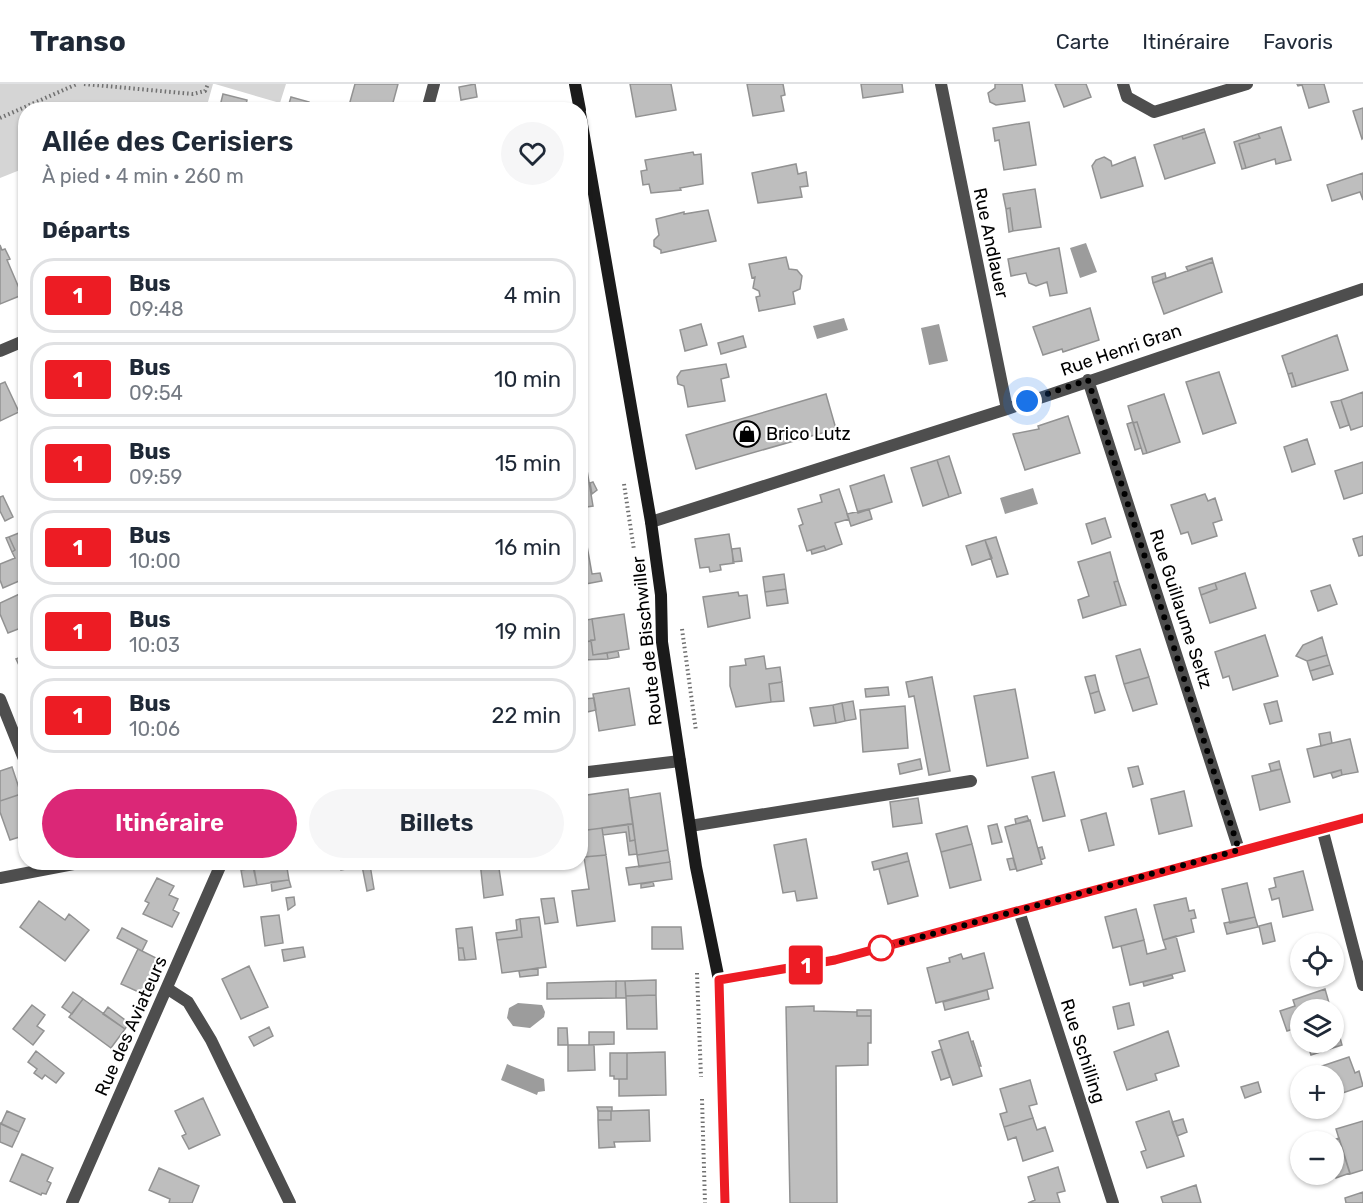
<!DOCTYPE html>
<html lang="fr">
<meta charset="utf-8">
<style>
:root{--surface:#fff;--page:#f6f6f7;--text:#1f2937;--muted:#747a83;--line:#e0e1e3;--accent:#db2777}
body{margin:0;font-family:Rubik,sans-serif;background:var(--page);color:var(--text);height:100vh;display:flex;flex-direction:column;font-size:22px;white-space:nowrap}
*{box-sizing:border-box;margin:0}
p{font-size:20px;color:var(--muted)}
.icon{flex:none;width:33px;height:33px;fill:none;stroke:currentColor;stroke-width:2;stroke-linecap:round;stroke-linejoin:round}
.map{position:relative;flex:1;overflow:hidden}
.panel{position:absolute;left:18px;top:18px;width:570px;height:768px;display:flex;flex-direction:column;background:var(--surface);border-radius:24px;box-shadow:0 2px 4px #0004}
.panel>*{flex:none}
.badge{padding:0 12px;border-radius:4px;font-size:21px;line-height:39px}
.fabs{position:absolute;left:1290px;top:849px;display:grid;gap:12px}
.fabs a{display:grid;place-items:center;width:54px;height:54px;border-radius:50%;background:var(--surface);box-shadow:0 2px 4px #0004;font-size:30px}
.you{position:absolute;width:30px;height:30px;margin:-15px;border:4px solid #fff;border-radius:50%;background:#1a73e8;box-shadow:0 0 0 9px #1a73e833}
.map>.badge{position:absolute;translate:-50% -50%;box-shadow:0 0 0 3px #fff}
h2{padding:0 24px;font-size:22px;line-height:54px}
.round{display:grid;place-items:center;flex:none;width:63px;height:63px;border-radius:32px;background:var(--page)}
.head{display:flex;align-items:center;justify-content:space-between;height:102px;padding:0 24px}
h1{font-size:28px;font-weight:600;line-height:45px}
.action{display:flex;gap:12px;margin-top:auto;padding:12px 24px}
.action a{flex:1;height:69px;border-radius:36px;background:var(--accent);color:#fff;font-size:24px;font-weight:600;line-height:69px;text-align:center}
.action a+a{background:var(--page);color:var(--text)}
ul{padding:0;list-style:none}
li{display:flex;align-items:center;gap:18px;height:75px;margin:0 12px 9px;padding:0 12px;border:3px solid var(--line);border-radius:24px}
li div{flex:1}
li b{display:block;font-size:22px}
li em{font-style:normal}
li .badge{min-width:66px;font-weight:700;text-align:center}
header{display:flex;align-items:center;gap:36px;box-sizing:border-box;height:84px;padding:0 30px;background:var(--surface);border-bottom:2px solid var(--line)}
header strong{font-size:28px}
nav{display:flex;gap:33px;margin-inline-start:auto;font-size:21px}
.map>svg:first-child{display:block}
.green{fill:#d5d5d5}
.water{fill:#9c9c9c}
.building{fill:#bebebe;stroke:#929292;stroke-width:1.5}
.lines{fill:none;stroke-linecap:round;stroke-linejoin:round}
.path{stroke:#707070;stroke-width:4;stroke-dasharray:1.5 3;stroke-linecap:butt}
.lane{stroke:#4e4e4e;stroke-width:12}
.street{stroke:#4e4e4e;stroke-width:12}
.secondary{stroke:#1b1b1b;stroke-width:12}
.line-casing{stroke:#fff;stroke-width:14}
.line{stroke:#ed1c24;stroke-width:9}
.walk{stroke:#000;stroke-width:6;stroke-dasharray:0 10.8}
.stop-dot{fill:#fff;stroke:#ed1c24;stroke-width:3}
.labels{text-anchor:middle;stroke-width:4.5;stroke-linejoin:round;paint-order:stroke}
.street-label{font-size:18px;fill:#000;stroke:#fff}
.poi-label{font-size:18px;fill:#000;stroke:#fff;text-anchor:start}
</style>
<header>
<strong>Transo</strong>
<nav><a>Carte</a><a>Itinéraire</a><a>Favoris</a></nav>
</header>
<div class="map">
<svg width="1363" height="1119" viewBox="0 0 1363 1119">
<rect width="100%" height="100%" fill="#fff"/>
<path class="green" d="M0 0H213L206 25 26 26 25 84 0 94Z
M215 0H286L280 19Z"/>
<path class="water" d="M1086 159 1097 188 1080 194 1070 164Z
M844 234 848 246 817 255 813 242Z
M939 240 948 277 929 281 921 244Z
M1033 404 1038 420 1005 430 1000 414Z
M518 919 542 921 545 928 544 933 530 944 513 942 507 934 509 924Z
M507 980 544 995 545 1007 538 1008 537 1011 501 996Z"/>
<path class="building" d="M355 0H398L391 26 348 25Z
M475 0 477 13 461 16 459 3Z
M630 0H671L676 26 636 33Z
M747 0H783L785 11 781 12 784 27 753 32Z
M861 0H902L903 8 863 14Z
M995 0H1022L1025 17 996 21 990 18 988 9 995 4Z
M1055 0H1086L1091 13 1064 23Z
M1297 0H1324L1329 18 1309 24 1302 1 1298 2Z
M223 10 247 16 245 26H219Z
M291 13 309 18 307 26 288 23Z
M1363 24V54L1362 55 1353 27Z
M1029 38 1036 81 1004 86 999 56 995 57 993 44Z
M1281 43 1291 76 1276 80 1275 75 1246 84 1239 60 1260 54 1258 50Z
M1204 45 1205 48 1183 55 1182 52Z
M1205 48 1215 79 1165 95 1154 61 1182 52 1183 55Z
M1258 50 1260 54 1239 60 1246 84 1242 85 1234 58Z
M693 68 694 71 701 70 703 100 680 104 681 106 651 109 649 100 643 101 641 87 647 86 645 76Z
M1104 73 1111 77 1112 82 1135 73 1143 102 1101 114 1092 82 1096 76Z
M796 80 798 90 806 88 808 102 800 103 802 113 758 119 752 89Z
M1363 89V116L1360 108 1332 117 1327 101Z
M1035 105 1041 143 1013 147 1010 124 1006 125 1003 110Z
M1010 124 1013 147 1009 148 1006 125Z
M708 126 716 157 661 169V166L654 162V156L659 151 656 135 684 128V130Z
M0 161 2 166 5 165 10 175 7 176 22 211 0 220Z
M1059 164 1067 209 1050 212 1047 198 1036 202 1029 199 1026 189 1011 192 1008 175Z
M786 173 789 185 797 186 802 192 800 205 793 208 795 220 759 227 756 213 760 212 759 207 753 204 755 193 752 194 749 180Z
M1212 174 1213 178 1188 187 1186 183Z
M1213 178 1222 208 1164 230 1153 199Z
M1165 189 1166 194 1153 199 1152 193Z
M1090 224 1099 256 1063 268 1062 265 1043 271 1033 243Z
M701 240 707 261 685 267 680 246Z
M1337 251 1348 286 1296 302 1292 289 1288 290 1282 272Z
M743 252 746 263 721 270 718 259Z
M726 280 729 293 721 295 725 317 688 323 684 302 678 300 677 293 681 287Z
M1219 288 1236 339 1203 350 1186 298Z
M1292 289 1296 302 1292 303 1288 290Z
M5 298 19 328 0 337V300Z
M1363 308V342L1351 346 1341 316Z
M826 310 836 345 696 385 686 351Z
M1164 310 1180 358 1147 369 1137 338 1133 339 1128 322Z
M1341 316 1349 341 1340 344 1331 318Z
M1068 332 1080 369 1025 386 1013 350 1039 345 1038 342Z
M1133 338 1141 364 1135 366 1127 340Z
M1137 338 1147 369 1143 370 1133 339Z
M1307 355 1315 380 1292 388 1284 363Z
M949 372 961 409 949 413 937 376Z
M937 376 949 413 923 422 911 384Z
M1363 378V409L1344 415 1335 387Z
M587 386 593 422 580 424V387Z
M884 391 892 418 858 429 850 402Z
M593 398 597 406 592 410 590 399Z
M839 405 849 435 835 439 842 460 826 466 824 462 807 467 799 442 803 440 798 425 822 418 820 411Z
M1205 410 1208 417 1215 414 1222 436 1213 439 1217 452 1192 460 1188 448 1181 450 1171 421Z
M3 412 13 433 5 437 0 427V413Z
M869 425 872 435 851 442 847 430Z
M1105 434 1111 453 1092 460 1086 440Z
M26 446V494L3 504 0 496V480L15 474 12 468 15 466 9 453Z
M729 450 734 479 720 481 721 486 710 488 709 483 700 484 695 455Z
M1363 452V471L1359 472 1353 455Z
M9 453 15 466 12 468 6 454Z
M996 453 1008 490 997 493 985 456Z
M985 456 992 474 972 481 966 462Z
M587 462 592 490 600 489 602 497 580 501V464Z
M824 462 826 466 812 470 811 466Z
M740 464 742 477 733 478 732 465Z
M1110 468 1118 497 1114 498 1121 522 1083 534 1078 516 1089 512 1078 478Z
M1245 489 1256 524 1210 539 1201 511 1217 505 1215 499Z
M784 490 786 505 765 508 763 493Z
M1118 497 1126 521 1121 522 1114 498Z
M1215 499 1217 505 1201 511 1199 504Z
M1330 501 1337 520 1318 527 1311 507Z
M786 505 788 519 767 522 765 508Z
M26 507V542L8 549 0 530V519Z
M738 508 739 512 747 511 750 534 708 543 703 513Z
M624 530 629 565 593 571 591 556H595L592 535Z
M592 535 595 556 580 559V537Z
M1265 551 1278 592 1233 606 1229 592 1223 594 1215 568Z
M1322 553 1327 571 1307 577 1296 572 1303 561Z
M591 557 593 571 607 569 608 575 583 576 580 559Z
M1140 565 1149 593 1124 600 1116 572Z
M618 567 619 573 608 575 607 569Z
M26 571V596L16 575Z
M1327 571 1330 581 1310 587 1307 577Z
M764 572 766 585 780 583 782 598 769 600 771 618 736 623 730 602V583L746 581 745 575Z
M1330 581 1333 590 1313 596 1310 587Z
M1095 591 1099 607 1090 610 1085 593Z
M932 593 950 687 929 691 914 612 909 613 906 598Z
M1149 593 1157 620 1133 627 1124 600Z
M782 598 784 617 771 618 769 600Z
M888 603 889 611 866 613 865 605Z
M629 604 635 641 599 647 593 610Z
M1015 605 1028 674 987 682 974 612Z
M1099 607 1105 626 1095 629 1090 610Z
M594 614 596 626 587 628 584 615Z
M853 617 856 635 845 637 842 619Z
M1277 617 1282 637 1270 640 1264 620Z
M842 619 845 637 836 639 833 621Z
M833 621 836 639 814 642 810 624Z
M905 622 908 664 863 668 860 626Z
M1330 648 1332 659 1321 662 1319 650Z
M1350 655 1358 688 1342 691 1341 686 1314 693 1307 665Z
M920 675 922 685 900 690 898 680Z
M1279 677 1281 685 1271 687 1269 680Z
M1138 682 1143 700 1133 703 1128 684Z
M12 683 21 710 0 717V687Z
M1281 685 1290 718 1260 726 1252 692Z
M1341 686 1342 691 1333 694 1331 689Z
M1054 688 1065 732 1043 737 1032 693Z
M628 705 633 740 580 747V712Z
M1184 707 1192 742 1159 750 1151 715Z
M660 709 668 766 637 771 629 714Z
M21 710 26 723V751L10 756 0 728V717Z
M918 714 922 739 893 743 890 718Z
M1106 729 1114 761 1089 767 1081 736Z
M1027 732 1029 737 1016 740 1015 735Z
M1030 736 1042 780 1017 787 1005 743Z
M628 740H633L635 756 630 757Z
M628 740 630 757 635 756 637 770 629 771 626 748 603 751 602 744Z
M997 740 1002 758 992 760 988 742Z
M967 742 972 760 941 768 936 750Z
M602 744 606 771 584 773 580 747Z
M806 755 817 814 797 817 795 807 783 809 774 761Z
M972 760 981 796 950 804 941 768Z
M1042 763 1045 774 1041 776 1038 764Z
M668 766 670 778 639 783 637 771Z
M907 769 909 777 874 786 872 778Z
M606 771 615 837 577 842 572 807 589 805 584 773Z
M1013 774 1016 785 1010 786 1007 775Z
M909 777 918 812 888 820 879 785Z
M252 778H286L289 796 257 801Z
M340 778H369L370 781 341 786Z
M480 778H498L503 811 484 814Z
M670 778 672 795 629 801 626 784Z
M370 781 374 805 367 807 362 782Z
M254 784 257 801 244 803 241 786Z
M1303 787 1313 826 1283 833 1279 814 1272 816 1269 805 1276 803 1274 794Z
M157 794 174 802 169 811 178 815 173 826 179 829 172 843 143 830 149 819 145 817Z
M289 796 291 803 272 807 271 798Z
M653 798 654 802 641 804V800Z
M1247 799 1255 833 1230 839 1222 805Z
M294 813 295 821 288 826 286 814Z
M554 814 558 838 545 840 541 815Z
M1186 814 1189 827 1194 826 1196 834 1191 835 1194 848 1163 856 1154 821Z
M39 817 65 836 69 830 89 846 65 877 20 843Z
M1136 825 1144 856 1113 864 1105 833Z
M279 831 283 859 265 862 261 833Z
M539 833 546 883 502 889 497 856 522 853 520 835Z
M1255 833 1258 843 1227 850 1224 839Z
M520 835 522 853 497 856 496 849 517 846 516 836Z
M1271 839 1275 857 1263 860 1259 842Z
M472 843 476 875 465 876 463 864H458L456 845Z
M652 843H681L683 865H652Z
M122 844 147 857 142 867 117 854Z
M1176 852 1185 887 1130 901 1121 862 1144 856 1147 870 1166 865 1163 856Z
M303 863 305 873 284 877 282 866Z
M458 864H463L465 876H459Z
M138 865 160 876 143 910 121 900Z
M984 869 993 904 936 919 927 884 950 878 949 874 961 870 963 875Z
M249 882 268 923 241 935 222 895Z
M538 884V891L520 893 519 887Z
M1172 891 1173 894 1144 902 1143 898Z
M656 896V911L626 912 625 897Z
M616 897V914L547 915V899Z
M616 897H625L626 914H616Z
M1325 905 1331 926H1300V943L1287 947 1280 927 1295 922 1293 916Z
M987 906 989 915 945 926 943 918Z
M73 908 83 915 72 930 62 923Z
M656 911 657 945H627L626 912Z
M83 915 125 945 111 964 69 933Z
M1129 919 1134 941 1118 945 1113 923Z
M32 921 45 931 37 942 44 947 33 961 13 945Z
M814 922V927L857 928V932H871V959H868V981L836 982 837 1119H790L786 923Z
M108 923 129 939 125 945 103 930Z
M857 926H871V932H857Z
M1334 932 1342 961 1311 971 1307 958H1334Z
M269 943 273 952 254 962 249 953Z
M558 944H567L568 961H558Z
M1168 947 1179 982 1155 990 1157 996 1127 1006 1114 968Z
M589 948H614V960L589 961Z
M968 948 982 992 953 1001 939 957Z
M973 957 981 982H979L971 958Z
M568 961H594L595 986 568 987Z
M941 965 950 993 941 996 932 968Z
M36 967 64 989 56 999 45 991 42 995 34 989 37 985 28 978Z
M665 968 666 1011 619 1012V995H627V969Z
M610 969H627V995H614V992H610Z
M1349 973 1355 989 1359 987 1363 1002 1334 1012V992H1325L1322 982Z
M1030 996 1037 1020 1029 1022 1033 1034 1004 1043 1000 1030 1007 1028 1000 1005Z
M1258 998 1261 1008 1245 1014 1241 1003Z
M203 1014 220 1051 189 1065 182 1052 186 1050 175 1027Z
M597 1023H612V1027L649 1026 650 1057 614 1058 615 1063 599 1064 598 1036H611V1027H598Z
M7 1027 25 1035 19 1048 1 1040Z
M598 1027H611V1036H598Z
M1169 1027 1184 1072 1147 1084 1141 1068 1146 1066 1136 1038Z
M1033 1034 1037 1046 1045 1043 1053 1067 1023 1077 1016 1053 1008 1056 1004 1043Z
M1183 1035 1187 1048 1177 1052 1172 1038Z
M1363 1037V1086L1350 1090 1336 1045Z
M0 1039 19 1048 12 1063 0 1058Z
M1339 1054 1350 1089 1336 1094 1334 1058H1328Z
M22 1070 53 1084 47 1097 51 1099 46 1110 42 1109 41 1111 10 1097Z
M1058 1083 1065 1107 1057 1109 1060 1119H1028L1035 1116 1028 1093Z
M159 1084 199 1102 192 1119H169L170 1115 149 1106Z
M1196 1101 1201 1119H1163L1161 1113Z
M1363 1108V1119H1346L1345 1114Z"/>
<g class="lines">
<path class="path" d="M84 0 193 10 205 7 208 0
M0 34 77 0
M624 400 634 466
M682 545 696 647
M697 889 701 993
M702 1015 705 1119"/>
<path class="lane" d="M690 742 971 697"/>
<path class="street" d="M941 0 1007 325
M1123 0 1127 13 1154 28 1247 0
M427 26 434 0
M0 267 26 256
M1088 296 1239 766
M651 438 1007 325 1363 205
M0 615 26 680
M580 689 680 677
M1322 744 1363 901
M0 794 84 778
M1019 827 1113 1119
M719 896 835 876 1363 734
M168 905 188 918 211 956 290 1119
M72 1119 222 778"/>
<path class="secondary" d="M575 0 580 26
M580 29 651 438 661 511 662 558 696 783 719 896 725 1119"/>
</g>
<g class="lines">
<g class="line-casing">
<path id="line" d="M725 1119 719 896 835 876 1363 734"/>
</g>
<use href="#line" class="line"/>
<path class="walk" d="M881 864 1239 766 1088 296 1027 317"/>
</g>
<defs>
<g id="shop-ring" transform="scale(1.35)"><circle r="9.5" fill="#fff" stroke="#000" stroke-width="1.5"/><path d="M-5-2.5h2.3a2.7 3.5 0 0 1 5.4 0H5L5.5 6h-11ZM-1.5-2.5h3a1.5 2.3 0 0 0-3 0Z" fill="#000"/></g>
</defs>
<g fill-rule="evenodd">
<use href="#shop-ring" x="747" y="350"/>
</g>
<circle class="stop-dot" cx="881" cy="864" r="12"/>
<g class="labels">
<g class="street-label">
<text transform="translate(991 159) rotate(78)" y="6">Rue Andlauer</text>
<text transform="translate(1121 266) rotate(-19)" y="6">Rue Henri Gran</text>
<text transform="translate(1181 525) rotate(72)" y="6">Rue Guillaume Seltz</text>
<text transform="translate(647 557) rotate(-96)" y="6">Route de Bischwiller</text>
<text transform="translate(131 942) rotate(-66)" y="6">Rue des Aviateurs</text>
<text transform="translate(1083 967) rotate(72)" y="6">Rue Schilling</text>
</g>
<g class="poi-label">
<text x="766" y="356">Brico Lutz</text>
</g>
</g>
</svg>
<div class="fabs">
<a><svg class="icon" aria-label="locate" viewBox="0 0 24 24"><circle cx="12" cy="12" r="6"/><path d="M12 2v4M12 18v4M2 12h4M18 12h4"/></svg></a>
<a><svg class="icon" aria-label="layers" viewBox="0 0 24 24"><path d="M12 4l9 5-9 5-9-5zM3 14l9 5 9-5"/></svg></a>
<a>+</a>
<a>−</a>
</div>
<div class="you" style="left:1027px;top:317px"></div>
<b class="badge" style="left:806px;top:881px;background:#ed1c24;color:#fff">1</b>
<section class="panel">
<div class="head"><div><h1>Allée des Cerisiers</h1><p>À pied · 4 min · 260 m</p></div><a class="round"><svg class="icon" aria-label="heart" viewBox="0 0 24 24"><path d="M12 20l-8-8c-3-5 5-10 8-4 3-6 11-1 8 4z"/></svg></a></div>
<h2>Départs</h2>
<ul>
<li><span class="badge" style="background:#ed1c24;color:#fff">1</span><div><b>Bus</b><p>09:48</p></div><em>4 min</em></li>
<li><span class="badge" style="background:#ed1c24;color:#fff">1</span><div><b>Bus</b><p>09:54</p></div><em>10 min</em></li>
<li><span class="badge" style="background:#ed1c24;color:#fff">1</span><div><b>Bus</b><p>09:59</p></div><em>15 min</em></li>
<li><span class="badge" style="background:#ed1c24;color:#fff">1</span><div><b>Bus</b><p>10:00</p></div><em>16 min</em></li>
<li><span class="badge" style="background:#ed1c24;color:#fff">1</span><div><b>Bus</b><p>10:03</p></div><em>19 min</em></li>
<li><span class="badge" style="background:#ed1c24;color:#fff">1</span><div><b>Bus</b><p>10:06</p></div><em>22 min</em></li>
</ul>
<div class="action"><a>Itinéraire</a><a>Billets</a></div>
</section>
</div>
